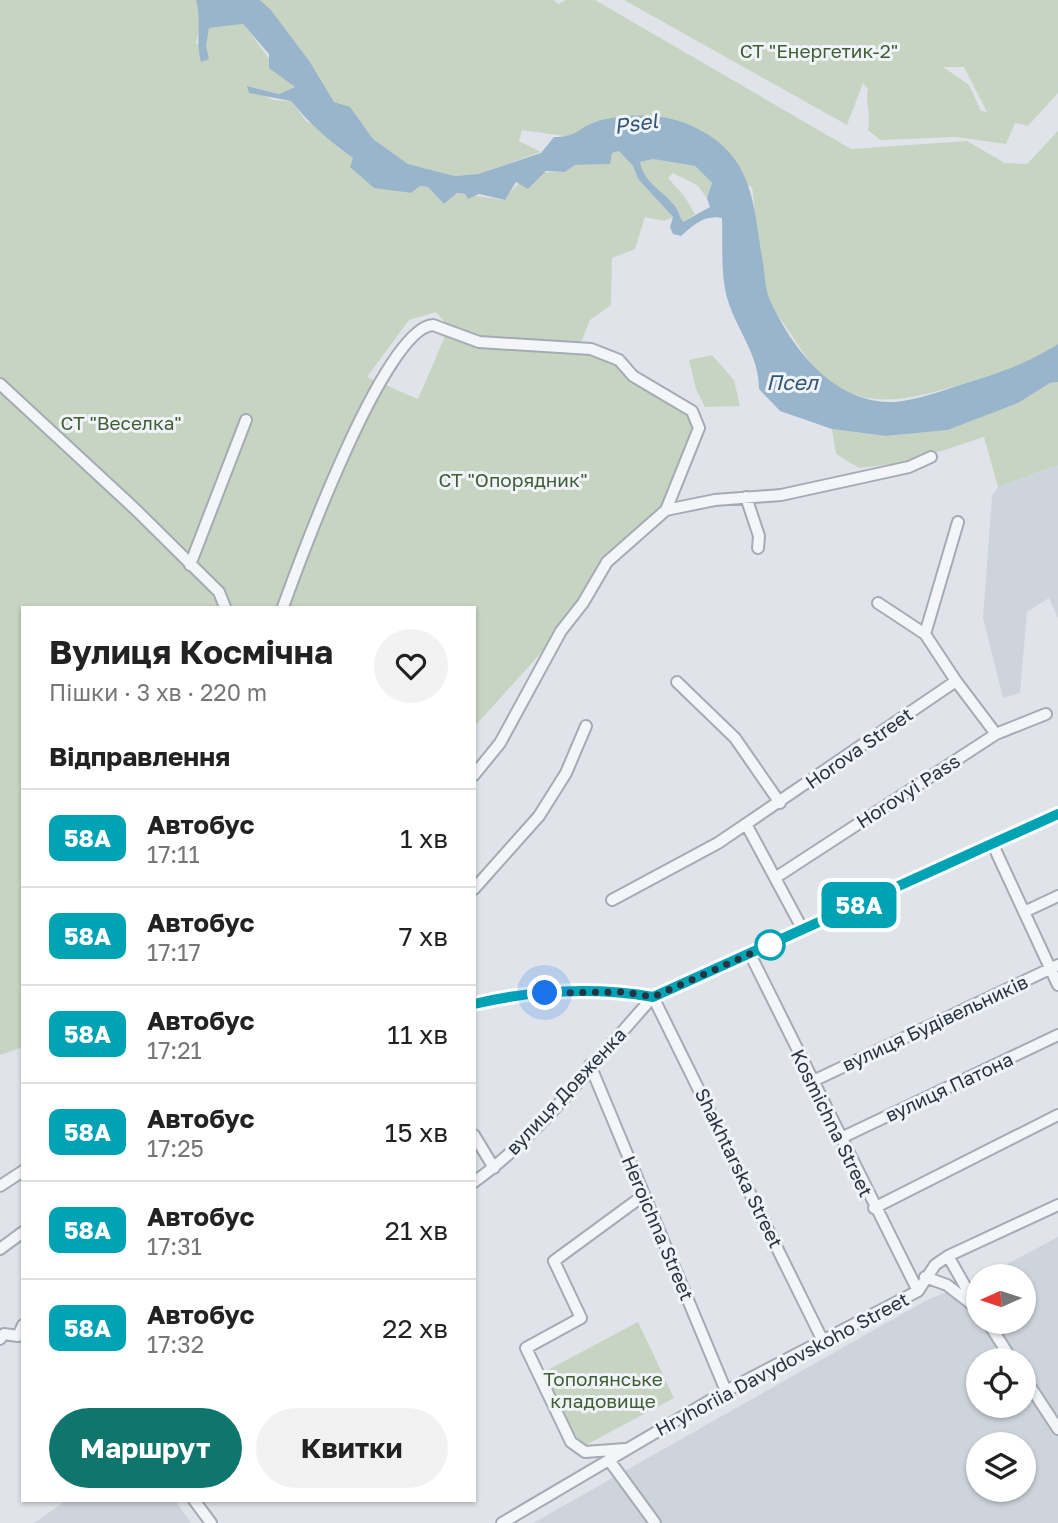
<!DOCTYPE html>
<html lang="uk">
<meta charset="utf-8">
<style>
:root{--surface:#fff;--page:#f2f2f2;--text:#222;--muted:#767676;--line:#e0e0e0;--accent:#0f766e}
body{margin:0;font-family:"Golos Text",sans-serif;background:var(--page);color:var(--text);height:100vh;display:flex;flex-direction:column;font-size:26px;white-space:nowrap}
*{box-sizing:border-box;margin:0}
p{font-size:23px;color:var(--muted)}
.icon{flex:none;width:38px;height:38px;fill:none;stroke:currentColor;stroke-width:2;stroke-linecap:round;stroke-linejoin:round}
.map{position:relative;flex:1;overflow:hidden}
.details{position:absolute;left:21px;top:606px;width:455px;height:896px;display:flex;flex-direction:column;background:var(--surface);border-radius:0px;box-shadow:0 2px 5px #0004}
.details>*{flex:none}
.badge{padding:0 14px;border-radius:10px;font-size:24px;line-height:46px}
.needle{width:46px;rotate:267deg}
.controls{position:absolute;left:966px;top:1264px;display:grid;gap:14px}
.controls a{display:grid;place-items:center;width:70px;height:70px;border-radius:50%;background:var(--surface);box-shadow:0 2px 5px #0004;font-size:35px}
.you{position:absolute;width:35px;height:35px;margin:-18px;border:5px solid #fff;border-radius:50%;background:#1a73e8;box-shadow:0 0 0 10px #1a73e833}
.map>.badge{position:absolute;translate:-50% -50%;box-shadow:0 0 0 4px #fff}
h2{padding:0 28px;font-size:26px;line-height:63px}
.round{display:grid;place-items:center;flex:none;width:74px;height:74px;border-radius:37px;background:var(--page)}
.head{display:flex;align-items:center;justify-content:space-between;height:119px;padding:0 28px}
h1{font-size:33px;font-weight:700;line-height:52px}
.cta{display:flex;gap:14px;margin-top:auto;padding:14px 28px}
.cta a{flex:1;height:80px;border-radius:42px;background:var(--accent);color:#fff;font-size:28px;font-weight:700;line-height:80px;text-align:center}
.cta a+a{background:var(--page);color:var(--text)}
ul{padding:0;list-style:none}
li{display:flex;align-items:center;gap:21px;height:98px;padding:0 28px;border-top:2px solid var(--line)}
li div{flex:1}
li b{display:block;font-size:26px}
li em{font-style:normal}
li .badge{min-width:77px;font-weight:700;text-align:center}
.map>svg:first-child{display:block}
.built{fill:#ced4dc;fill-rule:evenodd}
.green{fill:#c7d4c1;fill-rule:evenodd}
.water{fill:#99b5cb;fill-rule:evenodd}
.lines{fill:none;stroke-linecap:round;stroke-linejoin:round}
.minor-casing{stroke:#a5abb4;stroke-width:14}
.minor{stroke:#f3f5f8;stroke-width:10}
.line-casing{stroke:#fff;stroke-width:16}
.line{stroke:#00a3b4;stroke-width:10}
.walk{stroke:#283342;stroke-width:7;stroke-dasharray:0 12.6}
.stop-dot{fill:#fff;stroke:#00a3b4;stroke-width:3.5}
.labels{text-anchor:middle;stroke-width:6;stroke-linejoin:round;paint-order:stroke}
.park-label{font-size:19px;fill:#3f5e34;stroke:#f0f3f7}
.street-label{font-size:19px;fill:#283342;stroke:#f0f3f7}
.water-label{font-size:21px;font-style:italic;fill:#305577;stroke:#f0f3f7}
</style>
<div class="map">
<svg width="1058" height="1523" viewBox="0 0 1058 1523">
<rect width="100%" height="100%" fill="#e0e4ea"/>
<path class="built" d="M1058 465V618L1049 598 1027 612 1020 693 1003 698 983 618 992 496 998 487Z
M1058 1237V1523H533L925 1301 978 1279V1321H1024V1276H984ZM978 1360H1024V1405H978ZM978 1444H1024V1489H978Z
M67 1500H175L191 1523H34Z"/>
<path class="green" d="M0 0H196L201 18 196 44 206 46 209 28 243 24C260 44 277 74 295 87L279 94 248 86 273 100 291 101 307 122 316 125 337 147 353 158 374 188 411 193 420 186 428 187 444 204 457 193 504 200C520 177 538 170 565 172L575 165 609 164 612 153 619 151 633 166 638 179 673 217 664 221 645 217 635 249 612 258 611 305 590 320 579 348 619 360 699 422 672 500 607 562 561 631 474 727V607H23V1047L0 1055ZM436 312 449 327 418 399 367 377 409 320Z
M260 0H554L558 4 566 0H595L851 149 967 141 1005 163 1027 164 1058 131V344C1026 365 1001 372 965 383 890 407 840 414 794 339 786 326 774 312 769 298 759 272 756 217 752 187L596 121 571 137 522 130 519 141 541 152 478 174 455 176 408 164 373 139 350 108 334 102 310 62 271 10Z
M624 0H1058V93L1028 126 1015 123 1006 144 956 137 880 140 868 130C871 115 865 103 868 89L863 83 847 125ZM943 67H964L987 112 981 111 969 85Z
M653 159 695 166 712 183 707 198 697 185 673 173 668 178 684 196 695 214 683 222C680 217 678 211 675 206 662 188 646 188 640 162Z
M712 355 734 380 740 406 705 407 696 389 689 360Z
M1058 382V465L998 487 984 437 908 462 859 468 836 454 832 429 886 436 948 430 1018 403 1050 383Z
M638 1322 674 1398 582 1447 542 1373Z"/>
<path class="water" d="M196 0H260L271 10 310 62 334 102 350 107 373 139 408 164 455 176 478 174 541 153 554 137C579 137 578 127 598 121 626 113 665 113 692 126 755 155 753 204 763 263 765 275 765 289 770 300 792 348 831 400 888 402 909 403 945 390 966 383 1002 372 1026 364 1058 344V382L1050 383 1018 403 948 430 886 436 832 429 780 411 759 389C759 355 738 332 728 301 720 274 723 245 722 218 705 214 693 225 681 236L673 234 670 227 673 217 638 179 633 166 619 151 612 153 610 164 575 165 565 172 546 171 528 189 516 182 505 200 479 194 468 199 465 194 457 193 444 204 428 187 420 186 411 193 374 188 350 167 353 158C332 144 307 121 291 101L249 93 247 86 279 94 295 87 269 68V54L243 24 209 28 206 46 209 59 201 62C195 40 202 22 196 0ZM653 159 695 166 712 183 707 198 710 207 683 222C680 217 678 210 675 206 662 189 645 185 640 162Z"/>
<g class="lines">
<g class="minor-casing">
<path id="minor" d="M0 384 135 509 219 592 225 607
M746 497 759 536 758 548
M666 510 715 500 781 495 909 467 931 457
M190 565 246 420
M878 603 925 634
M283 607C300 560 385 327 433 325L479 342 591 349 619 360 633 376 692 411 699 428 666 510 607 562 583 603 561 631 500 743 474 775
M956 681 996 734
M677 682 735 738 780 803
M746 824 803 930
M993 845 1058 985
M775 878 996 734 1046 714
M474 889 539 816 566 773 586 726
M612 900 718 843 956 681 925 634 958 522
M1024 912 1058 896
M750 954 918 1291
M474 1004C532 990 595 987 653 997L1058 814
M590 1065 726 1391
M811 1082 1058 965
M474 1135 494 1168
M841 1138 1058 1035
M474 1182C538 1137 600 1055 653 997L823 1341
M0 1186 23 1171
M874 1208 1058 1115
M0 1249 23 1232
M948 1256 973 1300
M925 1277 947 1285 978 1309
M987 1321 1012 1360
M0 1339 4 1334 18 1336 23 1325
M1024 1377 1058 1429
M625 1449 585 1452 571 1442 526 1348 581 1318 554 1261 644 1195
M609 1460 655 1523
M194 1500 211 1523
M502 1523 726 1391 918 1291 935 1265 948 1256 1058 1205"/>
</g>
<use href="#minor" class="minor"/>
</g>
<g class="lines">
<g class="line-casing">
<path id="line" d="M474 1004C532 990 595 987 653 997L1058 814"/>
</g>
<use href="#line" class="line"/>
<path class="walk" d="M545 993 625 992 653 997 770 945"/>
</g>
<circle class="stop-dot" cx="770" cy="945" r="14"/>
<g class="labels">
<g class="park-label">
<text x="819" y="58">СТ "Енергетик-2"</text>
<text x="121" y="430">СТ "Веселка"</text>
<text x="513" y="487">СТ "Опорядник"</text>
<text x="603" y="1386">Тополянське<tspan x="603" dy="22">кладовище</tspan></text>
</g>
<g class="street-label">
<text transform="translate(859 748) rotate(-35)" y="7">Horova Street</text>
<text transform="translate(908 791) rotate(-33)" y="7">Horovyi Pass</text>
<text transform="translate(935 1023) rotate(-25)" y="7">вулиця Будівельників</text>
<text transform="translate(949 1087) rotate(-25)" y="7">вулиця Патона</text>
<text transform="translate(566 1091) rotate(-47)" y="7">вулиця Довженка</text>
<text transform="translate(832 1123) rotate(64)" y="7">Kosmichna Street</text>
<text transform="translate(739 1168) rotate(64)" y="7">Shakhtarska Street</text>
<text transform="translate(658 1228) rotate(67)" y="7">Heroichna Street</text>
<text transform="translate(782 1364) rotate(-28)" y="7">Hryhoriia Davydovskoho Street</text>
</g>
<g class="water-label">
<text transform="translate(636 124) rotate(-8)" y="7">Psel</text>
<text x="792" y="390">Псел</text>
</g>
</g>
</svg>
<div class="controls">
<a><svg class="needle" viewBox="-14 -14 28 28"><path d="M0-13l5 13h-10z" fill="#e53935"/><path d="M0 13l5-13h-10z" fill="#767676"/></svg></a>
<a><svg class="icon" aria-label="locate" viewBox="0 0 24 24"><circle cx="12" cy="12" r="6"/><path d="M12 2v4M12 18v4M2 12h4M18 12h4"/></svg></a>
<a><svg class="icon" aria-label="layers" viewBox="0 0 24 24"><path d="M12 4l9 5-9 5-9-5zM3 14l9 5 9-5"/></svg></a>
</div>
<div class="you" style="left:545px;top:993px"></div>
<b class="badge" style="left:859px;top:905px;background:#00a3b4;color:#fff">58А</b>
<section class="details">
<div class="head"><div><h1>Вулиця Космічна</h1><p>Пішки · 3 хв · 220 m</p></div><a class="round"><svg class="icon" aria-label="heart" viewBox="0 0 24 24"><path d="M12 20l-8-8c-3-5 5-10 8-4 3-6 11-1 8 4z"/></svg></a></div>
<h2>Відправлення</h2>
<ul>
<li><span class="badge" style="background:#00a3b4;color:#fff">58А</span><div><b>Автобус</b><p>17:11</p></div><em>1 хв</em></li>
<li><span class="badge" style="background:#00a3b4;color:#fff">58А</span><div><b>Автобус</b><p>17:17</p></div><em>7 хв</em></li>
<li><span class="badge" style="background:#00a3b4;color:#fff">58А</span><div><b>Автобус</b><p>17:21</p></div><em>11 хв</em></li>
<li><span class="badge" style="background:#00a3b4;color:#fff">58А</span><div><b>Автобус</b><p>17:25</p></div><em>15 хв</em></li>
<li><span class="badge" style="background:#00a3b4;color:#fff">58А</span><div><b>Автобус</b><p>17:31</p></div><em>21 хв</em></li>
<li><span class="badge" style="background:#00a3b4;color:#fff">58А</span><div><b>Автобус</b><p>17:32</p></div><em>22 хв</em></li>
</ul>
<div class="cta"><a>Маршрут</a><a>Квитки</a></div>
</section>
</div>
